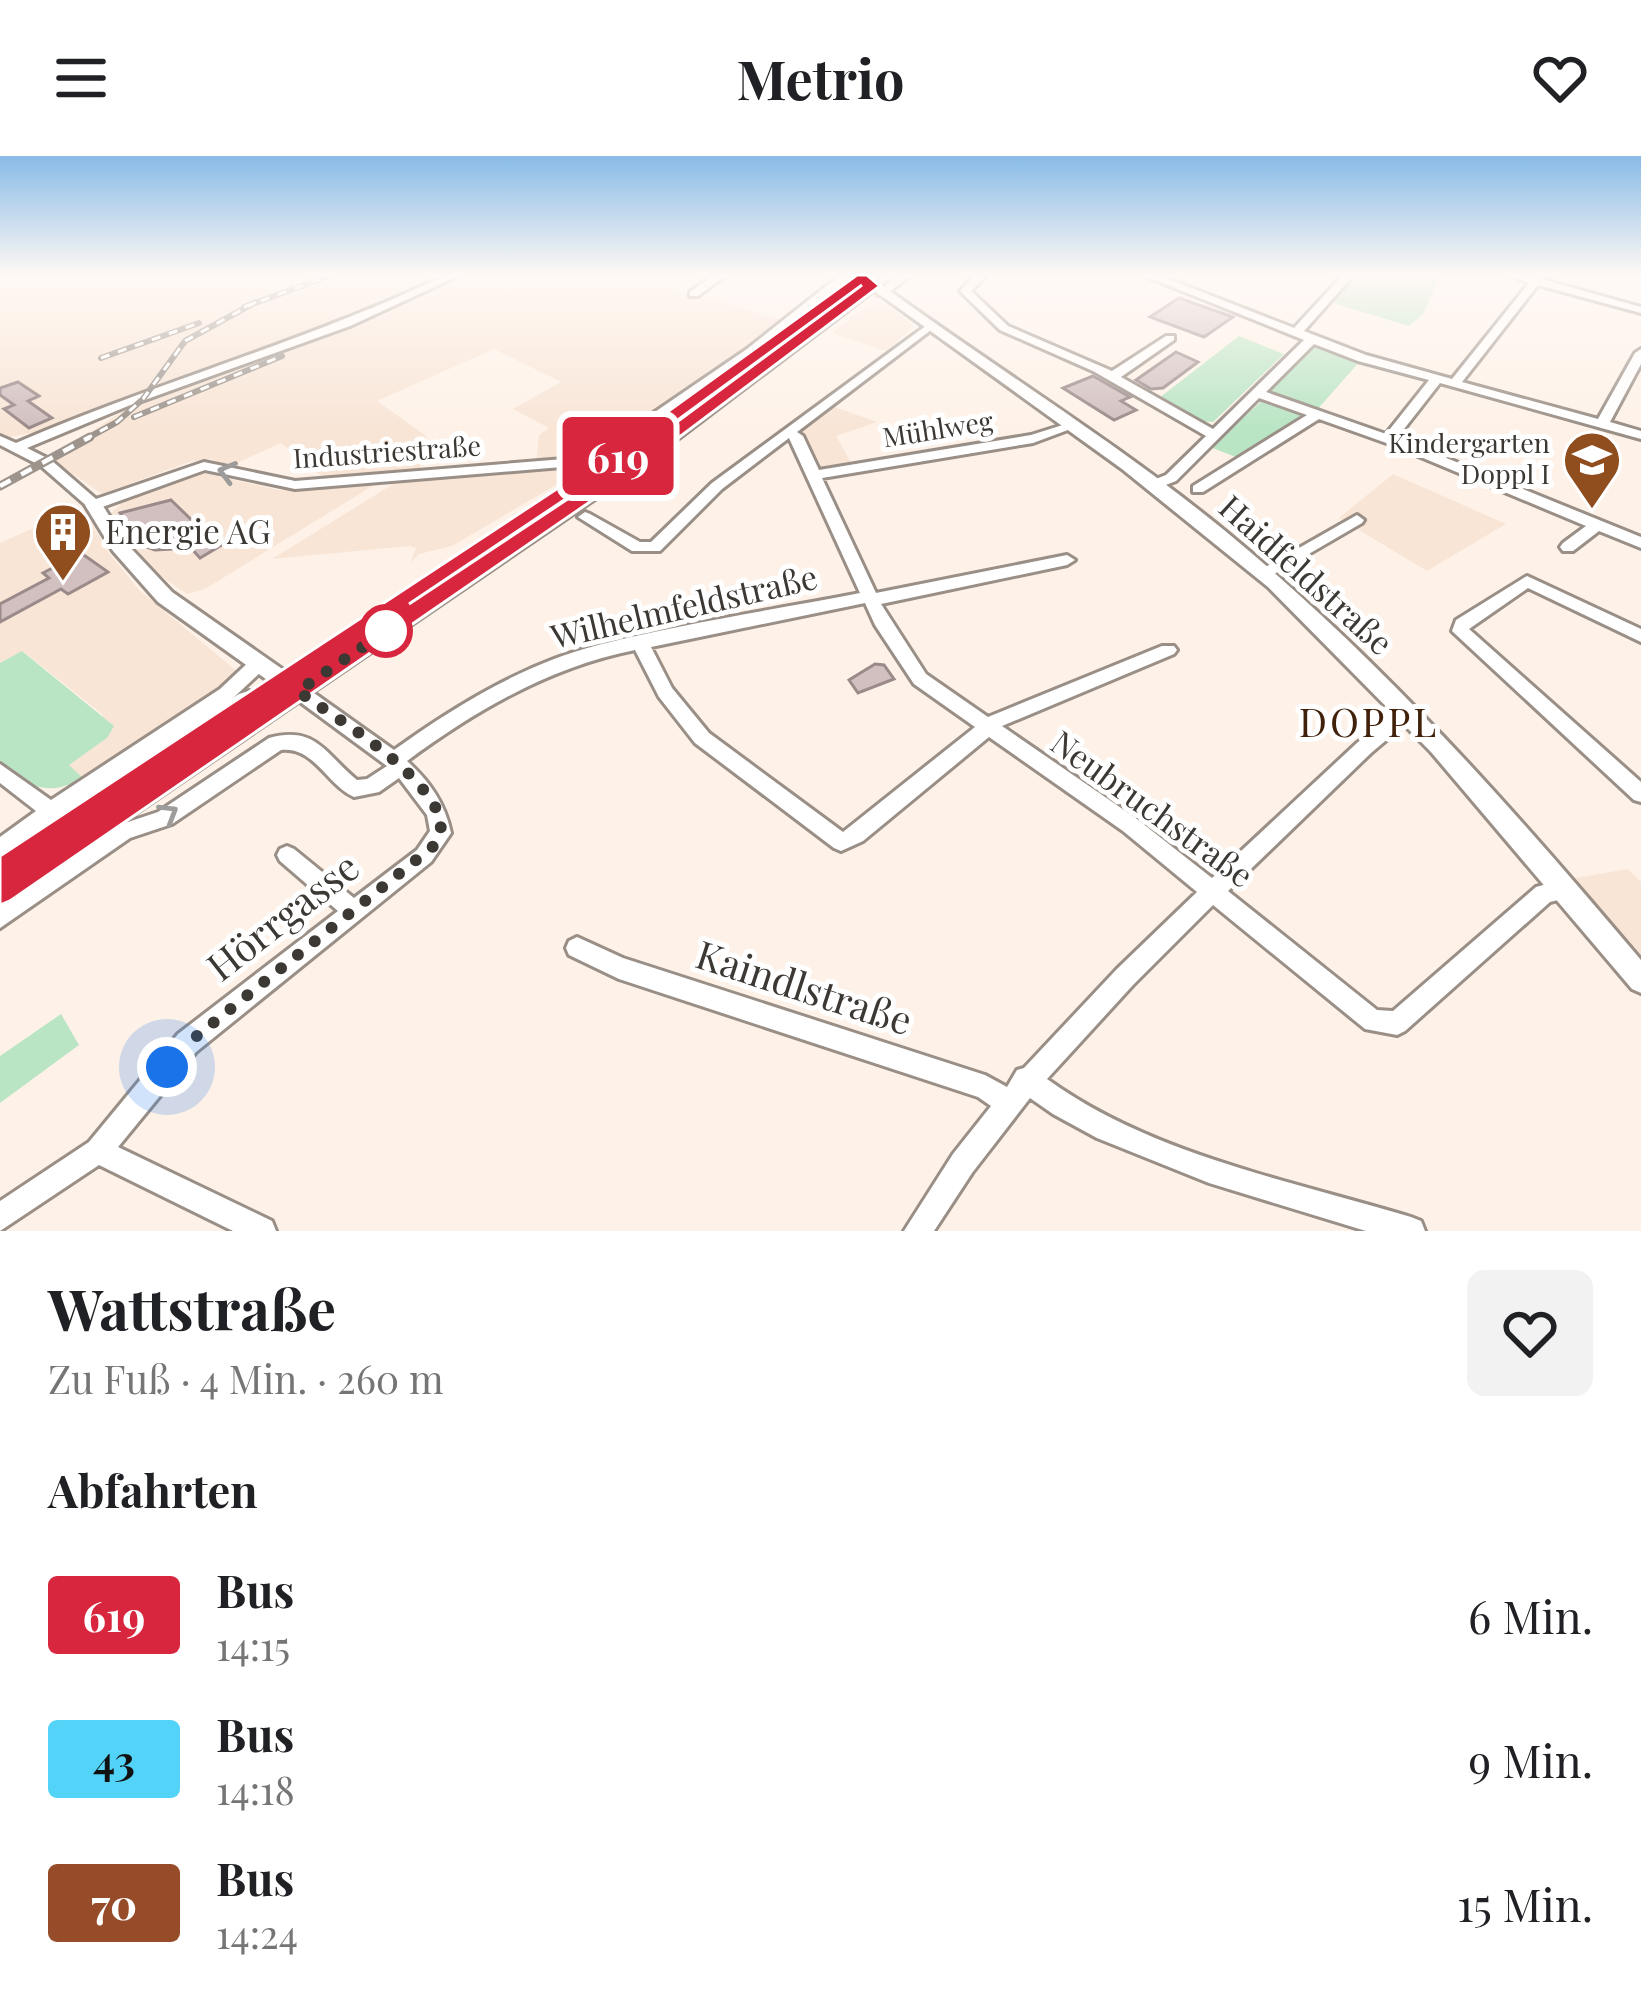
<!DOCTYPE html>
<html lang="de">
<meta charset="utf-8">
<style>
:root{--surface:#fff;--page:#f2f2f2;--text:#202124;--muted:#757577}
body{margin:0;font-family:"Playfair Display",serif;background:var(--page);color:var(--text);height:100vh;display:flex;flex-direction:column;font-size:45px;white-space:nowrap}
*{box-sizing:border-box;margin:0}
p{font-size:39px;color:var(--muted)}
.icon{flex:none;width:66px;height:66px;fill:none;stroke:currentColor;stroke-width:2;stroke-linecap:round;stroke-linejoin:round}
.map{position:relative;height:1075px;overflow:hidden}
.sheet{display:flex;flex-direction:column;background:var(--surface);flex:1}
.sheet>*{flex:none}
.badge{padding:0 24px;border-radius:9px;font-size:42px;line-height:78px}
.you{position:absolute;width:60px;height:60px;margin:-30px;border:9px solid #fff;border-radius:50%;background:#1a73e8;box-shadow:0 0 0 18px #1a73e833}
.map>.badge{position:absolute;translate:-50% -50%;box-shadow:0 0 0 6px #fff}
h2{padding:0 48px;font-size:45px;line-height:108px}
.round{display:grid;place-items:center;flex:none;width:126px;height:126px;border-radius:18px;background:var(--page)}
.overview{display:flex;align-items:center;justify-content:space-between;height:204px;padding:0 48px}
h1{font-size:57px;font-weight:700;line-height:90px}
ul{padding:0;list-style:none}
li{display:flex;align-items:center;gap:36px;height:144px;padding:0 48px}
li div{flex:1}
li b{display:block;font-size:45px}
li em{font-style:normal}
li .badge{min-width:132px;font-weight:700;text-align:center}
header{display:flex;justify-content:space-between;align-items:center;height:156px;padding:0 48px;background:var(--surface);font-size:54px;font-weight:700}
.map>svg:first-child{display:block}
.built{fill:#f8e5d6}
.green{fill:#bae5c5}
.building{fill:#d1c0bf;stroke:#9a8a89;stroke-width:3}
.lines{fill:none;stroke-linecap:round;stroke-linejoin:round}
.minor-casing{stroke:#9a8f86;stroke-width:6}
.tertiary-casing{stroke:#9a8f86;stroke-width:6}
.primary-casing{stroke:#9a8f86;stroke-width:6}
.minor{fill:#fff;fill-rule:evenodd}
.tertiary{fill:#fff;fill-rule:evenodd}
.primary{fill:#fff;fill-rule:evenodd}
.rail-far1-casing{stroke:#9c948d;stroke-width:6}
.rail-casing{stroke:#9c948d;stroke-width:9}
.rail-far1{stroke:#fff;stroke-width:3;stroke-dasharray:9;stroke-linecap:butt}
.rail{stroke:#fff;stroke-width:4.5;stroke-dasharray:12;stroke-linecap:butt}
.oneway{stroke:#9e9c9a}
.line{fill:#d7263d;stroke:#fff;stroke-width:3;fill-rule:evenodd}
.walk{stroke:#3c3834;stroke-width:12;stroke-dasharray:0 21.6}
.stop-dot{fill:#fff;stroke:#d7263d;stroke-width:6}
.labels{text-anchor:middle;stroke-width:10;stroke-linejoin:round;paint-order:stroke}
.far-street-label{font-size:27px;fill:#3c3834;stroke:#fff}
.far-poi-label{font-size:27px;fill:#3c3834;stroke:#fff;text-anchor:end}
.poi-label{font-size:33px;fill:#3c3834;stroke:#fff;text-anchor:start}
.street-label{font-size:33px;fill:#3c3834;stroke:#fff}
.quarter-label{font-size:39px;letter-spacing:3px;fill:#41210a;stroke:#fff}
.near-street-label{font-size:39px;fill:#3c3834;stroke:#fff}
</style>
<header><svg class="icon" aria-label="menu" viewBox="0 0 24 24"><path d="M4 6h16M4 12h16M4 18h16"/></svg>Metrio<svg class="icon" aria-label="heart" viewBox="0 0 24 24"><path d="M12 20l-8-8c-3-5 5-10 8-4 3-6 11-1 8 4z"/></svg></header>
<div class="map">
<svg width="1641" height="1075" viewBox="0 0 1641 1075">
<rect width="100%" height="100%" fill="#fef2e8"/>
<path class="built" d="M0 120H446L264 197 42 275 10 281 0 277Z
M460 120H594L621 130 638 122 783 164 589 302 536 306 539 279 549 272 513 253 561 226 494 193 377 245 426 280 419 317 327 324 281 287 230 310 210 303 189 306 102 338 50 302 131 250 351 169Z
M882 146 914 170 886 195 832 177 858 156Z
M829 249 877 266 836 280 853 310 817 315 799 273Z
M569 311 573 316 556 329 452 390 419 398 410 407 416 392 410 390 272 403 398 325Z
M198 316 278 334 379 326 205 433 187 438 151 413 111 357 128 341Z
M1393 318 1506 368 1427 415 1339 362Z
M78 352 86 358 109 397 139 434 238 516 231 526 83 622 68 609 107 582 102 558 23 495 0 507V387Z
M1628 713 1641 726V802L1575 722Z"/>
<path class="green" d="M1354 120H1441L1423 158 1409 170 1333 147Z
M1239 180 1284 198 1213 266 1198 265 1159 242Z
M1313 190 1361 204 1316 255 1269 235Z
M1264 243 1310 259 1236 301 1210 291Z
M22 495 114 570 107 582 69 609 83 622C47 642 27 631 0 605V507Z
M61 858 79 889 0 947V900Z"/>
<path class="building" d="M1179 142 1233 161 1204 181 1150 161Z
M1176 196 1198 206 1163 232 1151 233 1136 224Z
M1093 220 1130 241 1121 245 1136 254 1114 264 1063 232Z
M18 226 39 240 28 245 52 262 29 272 4 253 14 249 0 239V232Z
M171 344 206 378 212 375 225 387 200 402 191 392 155 394 141 389 120 357Z
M81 397 108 416 68 438 61 433 0 466V448L49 422 43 417Z
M875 508 884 509 894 523 858 537 849 524Z"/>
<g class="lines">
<g class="minor-casing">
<path id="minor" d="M444 120H458L350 170 128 250 27 292 51 304 96 343 204 306 295 325 589 301 747 193 839 120H851L755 199 598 308 295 333 205 314 94 354 89 352 41 310 0 289V280L16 287C157 226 305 186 444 120Z
M712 120H725L698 140H690V136Z
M897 120H909L886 139H878V135Z
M974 120H986L971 135 1008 170 1112 215 1166 180H1174V184L1121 221 1213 273 1304 184 1145 120H1161L1294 172 1342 120H1353L1304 175 1366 199 1452 223 1529 127 1512 120H1531L1641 151V157L1538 129 1462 226 1598 263 1635 197 1641 193V208L1610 266 1641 275V283L1440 227 1397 282 1641 381V392L1599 375 1573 395H1563L1560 391 1563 387 1586 370 1392 289 1319 263 1203 336H1193V330L1307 259 1259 242 1176 325 1158 332H1148V326L1166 319 1206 280 1093 215 1000 174 960 135ZM1314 188 1358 205 1429 224 1386 278 1266 236Z
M927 169 933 172 931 174 797 276 803 280 819 314 1031 279 1069 267 1076 271 1033 287 822 322 876 437 1067 399 1075 404 1067 409 881 448 926 518 988 561 1162 490H1174L1177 494 1174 498 1002 570 1137 663 1212 722 1357 587 1390 560 1414 553 1421 555 1423 560 1421 565 1403 570 1371 597 1228 735 1377 854 1393 855 1536 731 1565 723 1573 726 1576 733 1573 740 1550 746 1405 875 1397 879 1365 873 1213 749 1133 829 1047 923C1152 999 1289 1024 1411 1061L1421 1065 1425 1075H1366L1209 1027 1097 982 1053 958 1030 942 972 1017 934 1075H904L953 998 991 950 978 941 619 823 569 799 566 792 569 785 577 781 623 802 985 919 1007 931 1017 914 1024 912 1117 813 1197 736 1123 675 989 581 863 685 841 695 834 692 695 587 659 541 635 494C550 511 476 554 407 605 429 625 445 647 451 677L431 706 196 896 118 991 272 1065 276 1075H233L99 1009 0 1075V1045L89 986 178 878 338 755 280 705 277 699 280 693 287 690 294 693 354 742 417 694 430 675 427 659 399 622 379 636 354 641C327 629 314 590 281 594L172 668 130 682 0 772V750L116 670 158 656 269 582C316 569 326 599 357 624L367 623 387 610 292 540 289 535 292 530H304L394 594C455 550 524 508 598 489 684 467 773 454 860 437L789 282 722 333 660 395H632L578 361 585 356 590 358 640 386H651L712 327ZM865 447 875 469 914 528 975 571 843 676 709 577 672 532 651 491Z
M1357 359 1364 364 1362 367 1269 421H1257L1255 417Z
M1527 420 1641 473V486L1528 432 1469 473 1641 626V646L1634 644 1452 475 1456 464Z
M258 502 264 503 267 508 264 513 232 543 92 636 0 702V681L36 655 0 627V608L51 644 220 533 252 503Z"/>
</g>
<g class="tertiary-casing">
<path id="tertiary" d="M854 120H869C986 206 1111 282 1224 374 1379 501 1512 651 1641 804V837L1632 833 1431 596 1268 431 1122 313Z
M94 344 100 345 126 387 172 436 305 529 308 535 305 541H291L158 446 113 395 85 349Z"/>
</g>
<g class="primary-casing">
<path id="primary" d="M874 120H893L630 319 0 750V692L239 538 249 535 262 544 616 311Z"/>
</g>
<use href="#minor" class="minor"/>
<use href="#tertiary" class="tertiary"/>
<use href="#primary" class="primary"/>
<g class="rail-far1-casing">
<path id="rail-far1" d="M244 151 329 120
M101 202 199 167
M134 261 282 200
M84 284 117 266 143 243 185 185 256 146"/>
</g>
<g class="rail-casing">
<path id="rail" d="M0 330 90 281"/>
</g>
<use href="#rail-far1" class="rail-far1"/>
<use href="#rail" class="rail"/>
</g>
<defs><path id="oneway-chevron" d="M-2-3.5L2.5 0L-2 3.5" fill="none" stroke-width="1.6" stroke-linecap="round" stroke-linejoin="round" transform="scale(3)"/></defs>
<g class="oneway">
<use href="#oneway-chevron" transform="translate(227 316) rotate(-165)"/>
<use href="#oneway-chevron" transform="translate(169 657) rotate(-31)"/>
</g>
<linearGradient id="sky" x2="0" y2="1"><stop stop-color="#89bbe7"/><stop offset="0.44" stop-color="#fff9f5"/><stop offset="1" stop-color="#fff9f5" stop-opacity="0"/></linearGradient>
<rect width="1641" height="271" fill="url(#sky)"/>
<path class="line" d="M857 119H867L880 130 629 319 10 745 0 749V700L602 303ZM862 129 616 311 409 448 615 310Z"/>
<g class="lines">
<path class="walk" d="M167 911 188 887 436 688 442 667C426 614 341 566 298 535L386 475"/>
</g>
<defs>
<g id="school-pin" transform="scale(3)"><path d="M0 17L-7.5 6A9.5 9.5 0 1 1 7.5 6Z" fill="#904e1e" stroke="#fff"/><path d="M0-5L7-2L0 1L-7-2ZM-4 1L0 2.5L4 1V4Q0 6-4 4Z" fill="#fff"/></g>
<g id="building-pin" transform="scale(3)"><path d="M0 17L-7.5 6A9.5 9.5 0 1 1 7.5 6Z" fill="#904e1e" stroke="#fff"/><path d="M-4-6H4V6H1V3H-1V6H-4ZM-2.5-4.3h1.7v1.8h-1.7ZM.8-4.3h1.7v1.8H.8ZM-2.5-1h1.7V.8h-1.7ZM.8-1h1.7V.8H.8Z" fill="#fff"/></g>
</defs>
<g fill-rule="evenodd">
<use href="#school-pin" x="1592" y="304"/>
<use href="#building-pin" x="63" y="376"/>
</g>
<circle class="stop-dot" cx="386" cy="475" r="24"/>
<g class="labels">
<g class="far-street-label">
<text transform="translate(938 274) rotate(-9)" y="9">Mühlweg</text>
<text transform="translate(387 297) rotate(-4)" y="9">Industriestraße</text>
</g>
<g class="far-poi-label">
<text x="1550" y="297">Kindergarten<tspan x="1550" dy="31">Doppl I</tspan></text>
</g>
<g class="poi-label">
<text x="105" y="388">Energie AG</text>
</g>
<g class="street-label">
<text transform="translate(1306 419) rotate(42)" y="12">Haidfeldstraße</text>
<text transform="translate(684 451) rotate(-13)" y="12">Wilhelmfeldstraße</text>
<text transform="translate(1152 653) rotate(36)" y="12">Neubruchstraße</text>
</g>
<g class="quarter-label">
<text x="1369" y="581">DOPPL</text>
</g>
<g class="near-street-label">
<text transform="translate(283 761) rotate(-38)" y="14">Hörrgasse</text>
<text transform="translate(804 832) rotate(18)" y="14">Kaindlstraße</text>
</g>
</g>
</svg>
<div class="you" style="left:167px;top:911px"></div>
<b class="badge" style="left:618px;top:300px;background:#d7263d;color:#fff">619</b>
</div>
<section class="sheet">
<div class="overview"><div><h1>Wattstraße</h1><p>Zu Fuß · 4 Min. · 260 m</p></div><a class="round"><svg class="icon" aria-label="heart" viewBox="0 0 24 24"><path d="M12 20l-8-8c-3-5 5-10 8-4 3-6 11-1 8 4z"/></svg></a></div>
<h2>Abfahrten</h2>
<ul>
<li><span class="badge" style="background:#d7263d;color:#fff">619</span><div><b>Bus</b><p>14:15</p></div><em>6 Min.</em></li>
<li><span class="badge" style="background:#52d3f7;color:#111">43</span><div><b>Bus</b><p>14:18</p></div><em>9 Min.</em></li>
<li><span class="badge" style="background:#964c29;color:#fff">70</span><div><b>Bus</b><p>14:24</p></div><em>15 Min.</em></li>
</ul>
</section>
